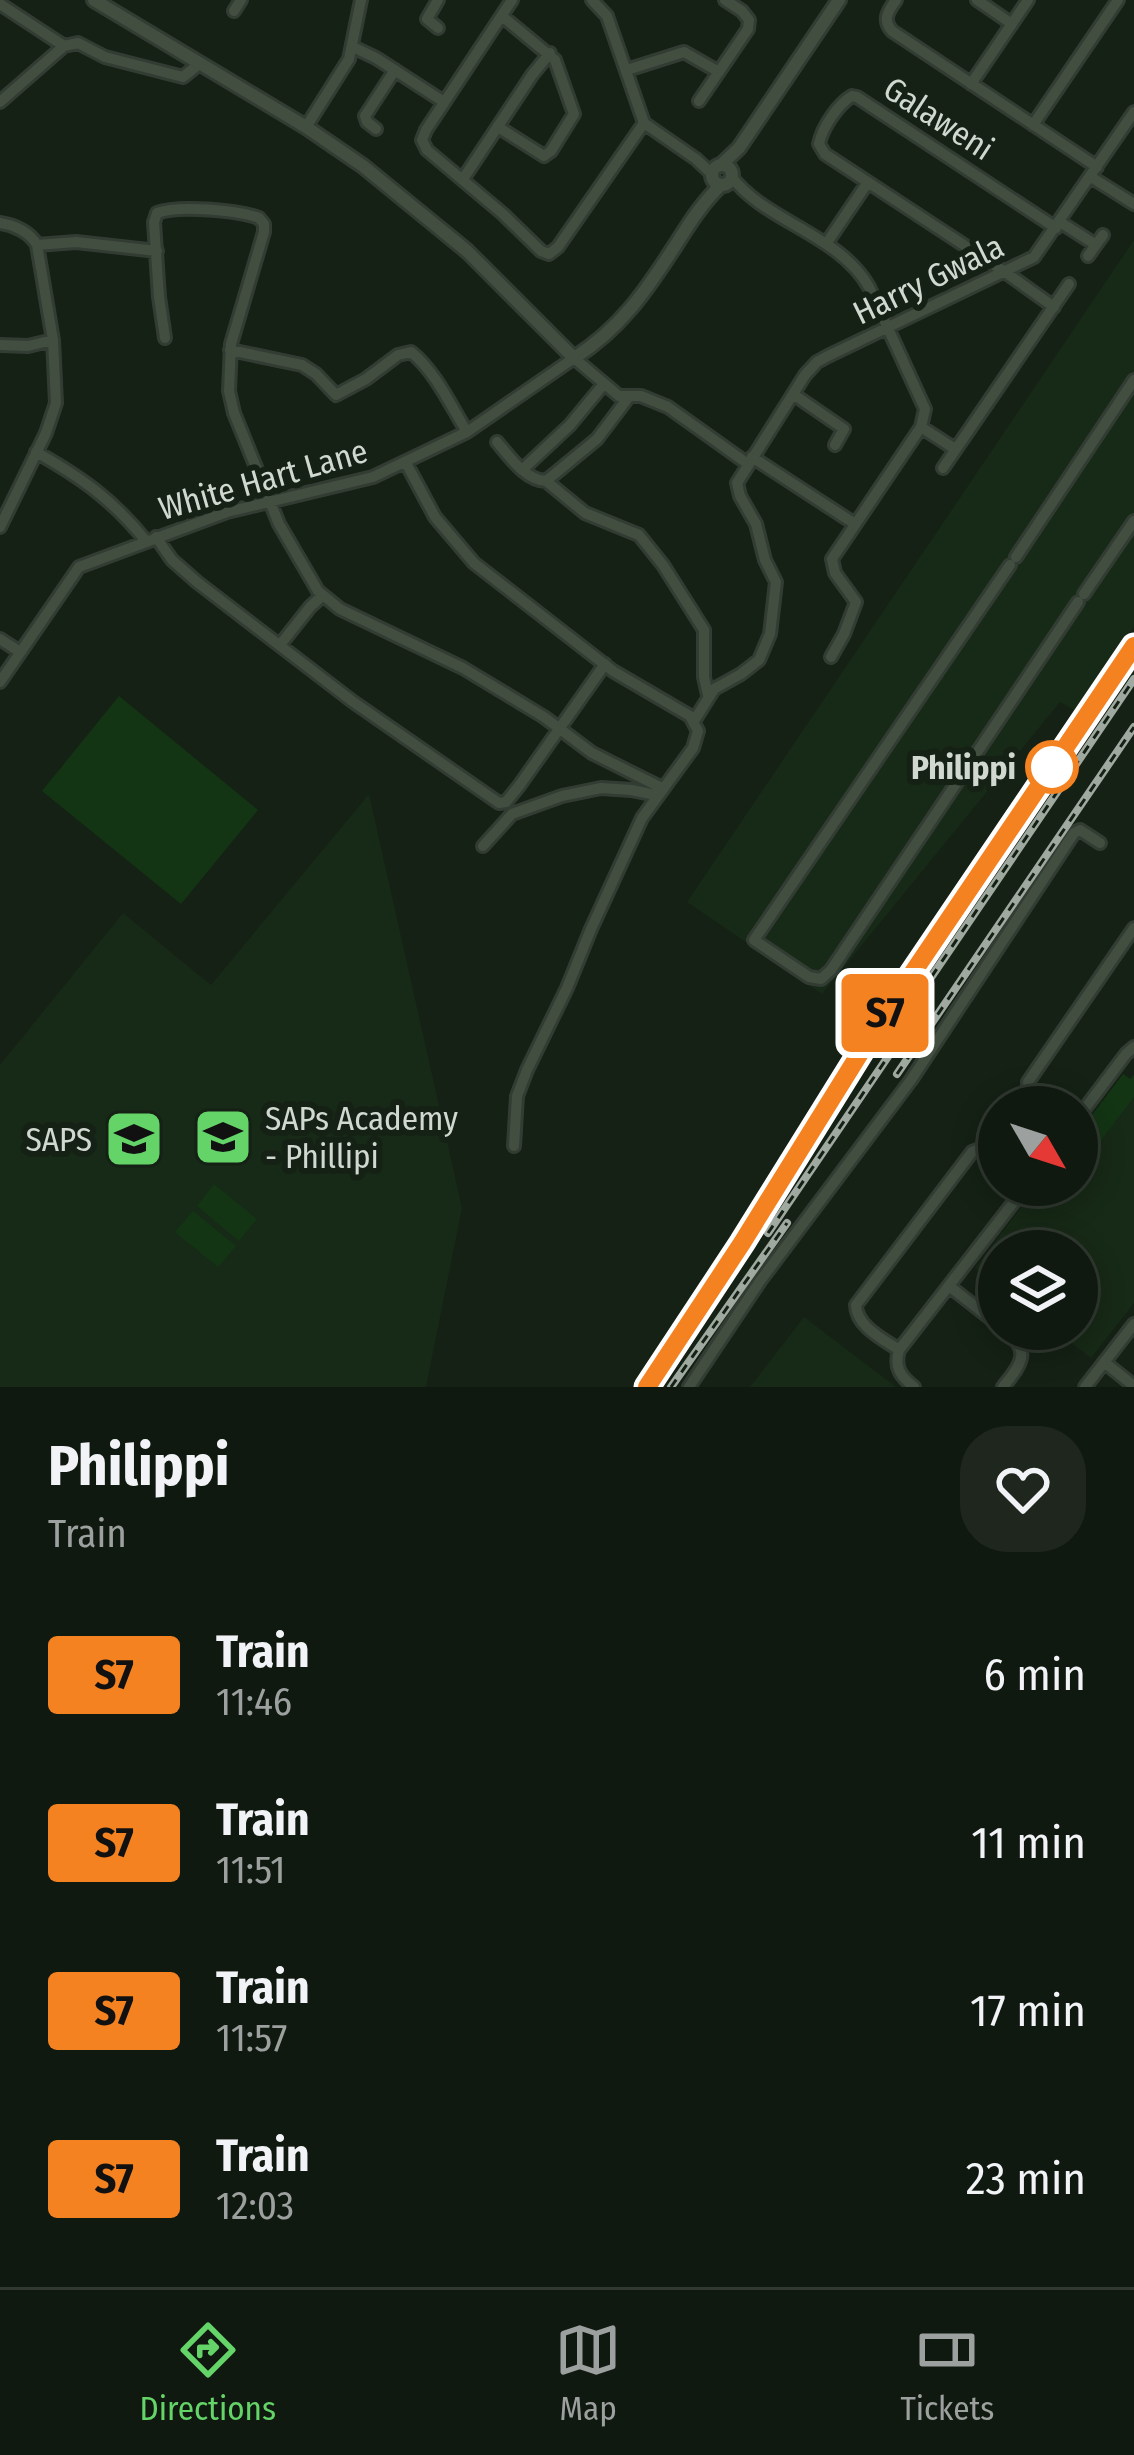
<!DOCTYPE html>
<style>
:root{--surface:#101910;--page:#1e261e;--text:#f1f3f6;--muted:#9ca09f;--line:#303830;--accent:#64d468}
body{margin:0;font-family:"Fira Sans Condensed",sans-serif;background:var(--page);color:var(--text);height:100vh;display:flex;flex-direction:column;font-size:45px;white-space:nowrap}
*{box-sizing:border-box;margin:0}
p{font-size:39px;color:var(--muted)}
.icon{flex:none;width:66px;height:66px;fill:none;stroke:currentColor;stroke-width:2;stroke-linecap:round;stroke-linejoin:round}
.map{position:relative;height:1387px;overflow:hidden}
.details{display:flex;flex-direction:column;background:var(--surface);flex:1}
.details>*{flex:none}
.badge{padding:0 24px;border-radius:9px;font-size:42px;line-height:78px}
.needle{width:78px;rotate:129deg}
.tools{position:absolute;left:978px;top:1086px;display:grid;gap:24px}
.tools a{display:grid;place-items:center;width:120px;height:120px;border-radius:50%;background:var(--surface);box-shadow:0 6px 30px #0003,0 0 0 3px var(--line);font-size:60px}
.map>.badge{position:absolute;translate:-50% -50%;box-shadow:0 0 0 6px #fff}
.round{display:grid;place-items:center;flex:none;width:126px;height:126px;border-radius:48px;background:var(--page)}
.head{display:flex;align-items:center;justify-content:space-between;height:204px;padding:0 48px}
h1{font-size:57px;font-weight:700;line-height:90px}
ul{padding:0;list-style:none}
li{display:flex;align-items:center;gap:36px;height:168px;padding:0 48px}
li div{flex:1}
li b{display:block;font-size:45px}
li em{font-style:normal}
li .badge{min-width:132px;font-weight:700;text-align:center}
.menu{display:flex;justify-content:space-around;align-items:center;height:168px;border-top:3px solid var(--line);background:var(--surface);font-size:33px;color:var(--muted)}
.menu a{display:grid;justify-items:center;gap:6px}
.menu .active{color:var(--accent)}
.map>svg:first-child{display:block}
.built{fill:#172917}
.green{fill:#133514}
.lines{fill:none;stroke-linecap:round;stroke-linejoin:round}
.minor-casing{stroke:#333c33;stroke-width:16}
.tertiary-casing{stroke:#333c33;stroke-width:18}
.minor{stroke:#414e40;stroke-width:10}
.tertiary{stroke:#414e40;stroke-width:12}
.rail-casing{stroke:#a0a9a0;stroke-width:8}
.rail{stroke:#152115;stroke-width:3;stroke-dasharray:9;stroke-linecap:butt}
.line-casing{stroke:#fff;stroke-width:27}
.line{stroke:#f58220;stroke-width:18}
.stop-dot{fill:#fff;stroke:#f58220;stroke-width:6}
.labels{text-anchor:middle;stroke-width:12;stroke-linejoin:round;paint-order:stroke}
.street-label{font-size:33px;fill:#d0d8d0;stroke:#152115}
.stop-label{font-size:33px;font-weight:bold;fill:#d0d8d0;stroke:#152115;text-anchor:end}
.poi-label{font-size:33px;fill:#d0d8d0;stroke:#152115;text-anchor:start}
</style>
<div class="map">
<svg width="1134" height="1387" viewBox="0 0 1134 1387">
<rect width="100%" height="100%" fill="#152115"/>
<path class="built" d="M1134 240V627L1119 648 1122 651 1080 713 1060 702 822 994 687 902Z
M369 794 462 1208 426 1387H0V1065L123 913 211 985Z
M1123 1074 1130 1079 1134 1075V1303L1091 1358 1054 1329H1077V1251H999V1286L975 1268 1038 1185H1077V1135Z
M804 1317 896 1387H750Z"/>
<path class="green" d="M119 696 258 810 181 904 42 791Z
M1123 1074 1130 1079 1134 1075V1097L1092 1152 1077 1140V1135Z
M214 1184 257 1219 239 1241 197 1206Z
M193 1211 236 1246 218 1267 175 1232Z"/>
<g class="lines">
<g class="minor-casing">
<path id="minor" d="M438 0 427 19 438 28
M512 0 426 130 422 140 427 150 503 214 541 251 549 254 558 247 644 123
M592 0 607 16 644 123 696 159 712 174
M896 0C888 11 882 20 892 31L1097 167
M977 0 1012 24
M0 4 64 46
M234 11 241 0
M353 47 376 58 444 102
M627 70 684 52 719 72
M971 84 1028 0
M699 101 748 29 749 20 742 11 725 0
M0 102 64 46 78 43 105 57 183 77 199 64
M1033 125 1118 0
M306 127 349 59 361 0
M498 127 544 156 551 151 574 114 555 60 502 16
M376 129 367 122 365 116 395 70
M731 176C765 222 839 234 869 287L925 409 921 427 832 559 835 573 856 602 844 634 831 657
M1091 177 1134 204
M463 179 532 75 550 53
M1060 222 1096 245
M0 223C14 225 30 232 37 245L53 340 56 403 46 433 0 527
M826 244 868 182
M37 245 76 242 157 251
M1088 256 1103 235
M1054 307 1005 272 825 154 819 144C822 128 838 104 852 96L857 97 1056 228
M165 338 159 297 154 222 157 213C178 205 238 210 259 218L264 224V232L231 344 229 391 234 413 279 524 318 591 340 609 463 668 544 717 592 753 662 788
M0 345 28 346 53 340
M230 350 302 365 316 374 336 395 366 379 398 355 411 352C435 371 451 406 467 432
M793 394 844 429 835 445
M921 427 955 449
M497 442C510 457 525 480 546 481L597 439 628 398
M36 452C82 478 113 500 146 541
M752 457 855 524
M406 463 435 517 474 563 613 671 690 716 698 731 693 748 642 818 591 929 567 988 527 1070 517 1096 514 1146
M943 468 1069 284
M522 470 570 425 603 385
M546 481 585 513 639 535 663 565 704 630V677L708 695
M156 537 172 560 197 582 352 701 499 803 506 802 519 786 605 664
M1016 557 1134 380
M1010 565 754 940 809 977 821 979 831 970 1078 602
M1084 594 1134 521
M0 639 20 652
M280 645 310 607 322 596
M0 682 79 567 227 512 373 477 467 432 574 358 619 396H641L668 407 748 464
M694 721 714 689 741 674 759 660 770 634 776 582 765 560 756 524 740 496 737 483 805 375 817 362 828 356 1034 257 1134 112
M483 846 512 814 562 796 601 788 631 790 656 795
M1044 1107 1029 1093 1028 1082 1134 928
M1077 1119 1126 1054 1134 1047
M949 1286 999 1325
M899 1350C883 1339 856 1326 856 1305L972 1152 985 1147 999 1149
M1104 1362 1134 1386
M689 1387 760 1281 911 1080 1074 833 1080 830 1100 843
M914 1387C900 1376 894 1367 899 1350L1027 1185
M1003 1387C1022 1363 1032 1351 1004 1329
M1085 1387 1134 1324"/>
</g>
<g class="tertiary-casing">
<path id="tertiary" d="M94 0 306 127 363 166 467 251 574 358C620 329 646 291 675 246 689 224 702 203 721 185
M721 165 739 148 839 0
M712 175a10 10 0 1 1 20 0a10 10 0 1 1-20 0Z"/>
</g>
<use href="#minor" class="minor"/>
<use href="#tertiary" class="tertiary"/>
<g class="rail-casing">
<path id="rail" d="M881 1051 1134 679
M897 1074 1134 727
M768 1233 900 1039
M647 1387 728 1266 880 1021 1134 646
M671 1387 787 1223"/>
</g>
<use href="#rail" class="rail"/>
</g>
<g class="lines">
<g class="line-casing">
<path id="line" d="M647 1387 742 1243 880 1021 1134 646"/>
</g>
<use href="#line" class="line"/>
</g>
<defs>
<g id="university-square" transform="scale(3)"><rect x="-9" y="-9" width="18" height="18" rx="4" fill="#64d468" stroke="#152115"/><path d="M0-5L7-2L0 1L-7-2ZM-4 1L0 2.5L4 1V4Q0 6-4 4Z" fill="#111"/></g>
<g id="school-square" transform="scale(3)"><rect x="-9" y="-9" width="18" height="18" rx="4" fill="#64d468" stroke="#152115"/><path d="M0-5L7-2L0 1L-7-2ZM-4 1L0 2.5L4 1V4Q0 6-4 4Z" fill="#111"/></g>
</defs>
<g fill-rule="evenodd">
<use href="#university-square" x="223" y="1137"/>
<use href="#school-square" x="134" y="1139"/>
</g>
<circle class="stop-dot" cx="1052" cy="767" r="24"/>
<g class="labels">
<g class="street-label">
<text transform="translate(939 118) rotate(33)" y="12">Galaweni</text>
<text transform="translate(928 279) rotate(-26)" y="12">Harry Gwala</text>
<text transform="translate(263 479) rotate(-16)" y="12">White Hart Lane</text>
</g>
<g class="stop-label">
<text x="1016" y="779">Philippi</text>
</g>
<g class="poi-label">
<text x="265" y="1130">SAPs Academy<tspan x="265" dy="38">- Phillipi</tspan></text>
<text x="92" y="1151" text-anchor="end">SAPS</text>
</g>
</g>
</svg>
<div class="tools">
<a><svg class="needle" viewBox="-14 -14 28 28"><path d="M0-13l5 13h-10z" fill="#e53935"/><path d="M0 13l5-13h-10z" fill="#9ca09f"/></svg></a>
<a><svg class="icon" aria-label="layers" viewBox="0 0 24 24"><path d="M12 4l9 5-9 5-9-5zM3 14l9 5 9-5"/></svg></a>
</div>
<b class="badge" style="left:885px;top:1013px;background:#f58220;color:#111">S7</b>
</div>
<section class="details">
<div class="head"><div><h1>Philippi</h1><p>Train</p></div><a class="round"><svg class="icon" aria-label="heart" viewBox="0 0 24 24"><path d="M12 20l-8-8c-3-5 5-10 8-4 3-6 11-1 8 4z"/></svg></a></div>
<ul>
<li><span class="badge" style="background:#f58220;color:#111">S7</span><div><b>Train</b><p>11:46</p></div><em>6 min</em></li>
<li><span class="badge" style="background:#f58220;color:#111">S7</span><div><b>Train</b><p>11:51</p></div><em>11 min</em></li>
<li><span class="badge" style="background:#f58220;color:#111">S7</span><div><b>Train</b><p>11:57</p></div><em>17 min</em></li>
<li><span class="badge" style="background:#f58220;color:#111">S7</span><div><b>Train</b><p>12:03</p></div><em>23 min</em></li>
</ul>
</section>
<nav class="menu">
<a class="active"><svg class="icon" aria-label="directions" viewBox="0 0 24 24"><path d="M12 3l9 9-9 9-9-9zM9 14v-3h6M13 9l2 2-2 2"/></svg>Directions</a>
<a><svg class="icon" aria-label="map" viewBox="0 0 24 24"><path d="M3 6l6-2 6 2 6-2v14l-6 2-6-2-6 2zM9 4v14M15 6v14"/></svg>Map</a>
<a><svg class="icon" aria-label="tickets" viewBox="0 0 24 24"><path d="M3 7h18v10H3zM15 7v10"/></svg>Tickets</a>
</nav>
